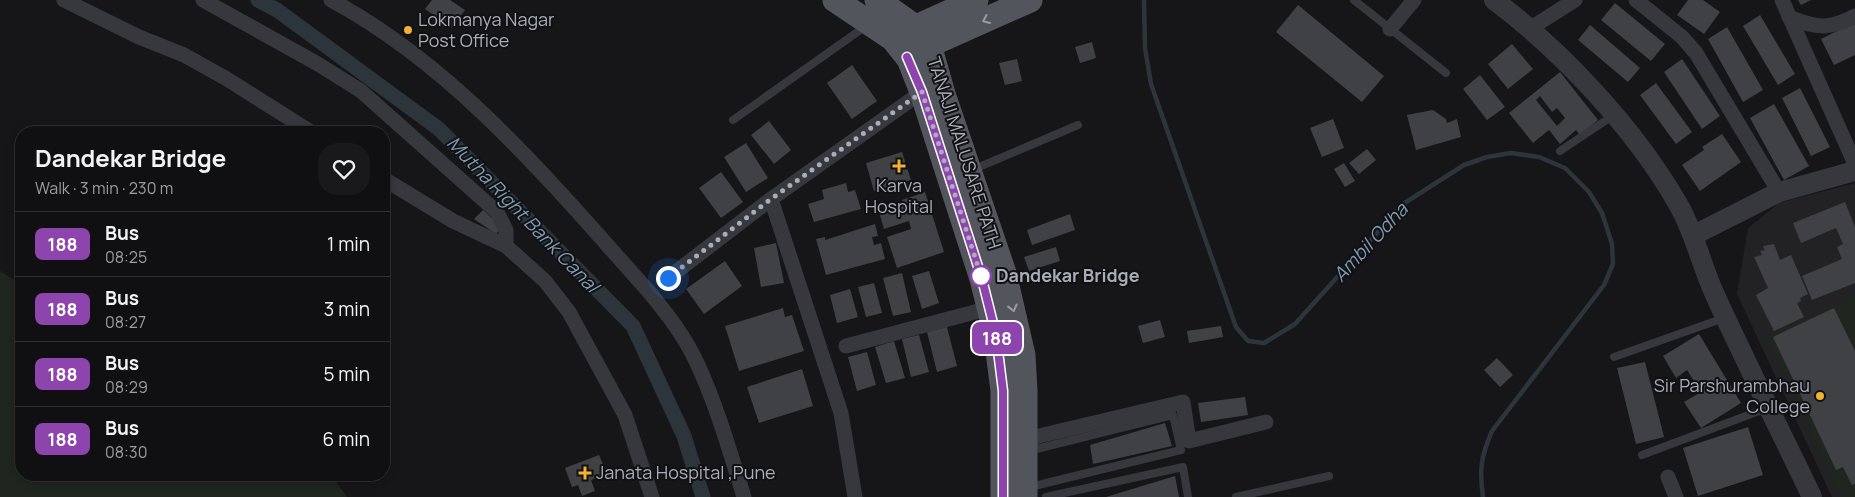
<!DOCTYPE html>
<meta charset="utf-8">
<style>
:root{--surface:#101012;--page:#19191b;--text:#f1f3f6;--muted:#9c9d9f;--line:#303032}
body{margin:0;font-family:Manrope,sans-serif;background:var(--page);color:var(--text);height:100vh;display:flex;flex-direction:column;font-size:19px;white-space:nowrap}
*{box-sizing:border-box;margin:0}
p{font-size:16px;color:var(--muted)}
.icon{flex:none;width:28px;height:28px;fill:none;stroke:currentColor;stroke-width:2;stroke-linecap:round;stroke-linejoin:round}
.map{position:relative;flex:1;overflow:hidden}
.side{position:absolute;left:15px;top:126px;width:375px;height:355px;display:flex;flex-direction:column;background:var(--surface);border-radius:20px;box-shadow:0 2px 8px #0003,0 0 0 1px var(--line)}
.side>*{flex:none}
.badge{padding:0 10px;border-radius:8px;font-size:18px;line-height:32px}
.you{position:absolute;width:25px;height:25px;margin:-12px;border:4px solid #fff;border-radius:50%;background:#1a73e8;box-shadow:0 0 0 8px #1a73e833}
.map>.badge{position:absolute;translate:-50% -50%;box-shadow:0 0 0 2px #fff}
.round{display:grid;place-items:center;flex:none;width:52px;height:52px;border-radius:20px;background:var(--page)}
.overview{display:flex;align-items:center;justify-content:space-between;height:85px;padding:0 20px}
h1{font-size:24px;font-weight:700;line-height:38px}
ul{padding:0;list-style:none}
li{display:flex;align-items:center;gap:15px;height:65px;padding:0 20px;border-top:1px solid var(--line)}
li div{flex:1}
li b{display:block;font-size:19px}
li em{font-style:normal}
li .badge{min-width:55px;font-weight:700;text-align:center}
.map>svg:first-child{display:block}
.built{fill:#222225}
.green{fill:#1e261f}
.lines{fill:none;stroke-linecap:round;stroke-linejoin:round}
.stream{stroke:#2c353c;stroke-width:4.5}
.canal{stroke:#2c353c;stroke-width:15}
.building{fill:#404145;fill-rule:evenodd}
.service{stroke:#37383d;stroke-width:8}
.minor{stroke:#37383d;stroke-width:15}
.tertiary{stroke:#37383d;stroke-width:20}
.primary{stroke:#53555c;stroke-width:25}
.oneway{stroke:#979ba6}
.line-casing{stroke:#fff;stroke-width:11}
.line{stroke:#8e44ad;stroke-width:8}
.walk{stroke:#a8adb8;stroke-width:5;stroke-dasharray:0 9}
.poi-dot{fill:#f2b134;stroke:#111113;stroke-width:2}
.stop-dot{fill:#fff;stroke:#8e44ad;stroke-width:2.5}
.labels{text-anchor:middle;stroke-width:4;stroke-linejoin:round;paint-order:stroke}
.poi-label{font-size:18px;fill:#a8adb8;stroke:#111113;text-anchor:start}
.street-label{font-size:18px;fill:#a8adb8;stroke:#111113}
.stop-label{font-size:18px;font-weight:bold;fill:#a8adb8;stroke:#111113;text-anchor:start}
.water-label{font-size:19px;font-style:italic;fill:#7f9bb3;stroke:#111113}
</style>
<div class="map">
<svg width="1855" height="497" viewBox="0 0 1855 497">
<rect width="100%" height="100%" fill="#161618"/>
<path class="built" d="M1855 183V497H1832L1737 294 1748 228 1779 203Z"/>
<path class="green" d="M0 271 21 284V475H331L347 497H0Z
M1855 299V497H1842L1767 335Z"/>
<g class="lines">
<path class="stream" d="M1144 0 1145 48 1151 84 1236 327 1248 341 1264 343 1295 324 1403 204 1464 165 1487 157 1511 153 1539 157 1565 168 1589 192 1602 213 1612 244 1613 264 1604 285 1492 431C1481 456 1479 470 1483 497"/>
<path class="canal" d="M258 0 277 10 439 129 633 326 684 436 703 497"/>
</g>
<path class="building" d="M432 0H450L465 10 452 28 425 9Z
M1688 0H1703L1720 12 1704 34 1677 15Z
M1798 0H1811L1801 5Z
M1615 3 1665 44 1651 61 1601 20Z
M1298 5 1384 76 1362 102 1276 32Z
M1760 15 1795 74 1778 85 1743 26Z
M1855 22V55L1834 65 1821 39Z
M1590 25 1640 68 1628 82 1578 40Z
M1727 27 1763 90 1743 102 1708 39Z
M1092 42 1096 58 1080 63 1075 47Z
M1512 44 1533 69 1508 89 1488 64Z
M1017 59 1022 81 1005 85 999 63Z
M1682 59 1720 116 1702 129 1664 72Z
M852 65 877 101 852 119 827 83Z
M1560 72 1598 120 1580 135 1576 130 1560 144 1549 130 1533 143 1509 113ZM1540 96 1552 112 1557 108 1565 118 1557 126 1536 100Z
M1480 75 1505 107 1487 120 1463 89Z
M1656 83 1692 132 1676 144 1640 95Z
M1800 88 1830 147 1811 156 1782 98Z
M1774 104 1809 166 1784 180 1750 118Z
M1433 110 1446 119 1447 123 1457 119 1461 137 1416 150 1407 115Z
M1333 119 1344 148 1322 157 1310 128Z
M769 121 791 150 774 164 751 135Z
M1722 134 1741 162 1700 191 1682 165 1704 150 1702 147Z
M746 143 768 178 746 192 724 157Z
M1367 149 1376 160 1359 174 1349 163Z
M902 152 911 180 874 191 866 163Z
M1344 163 1355 181 1345 187 1334 169Z
M721 172 743 202 721 218 699 188Z
M846 183 848 192 855 190 861 209 814 222 808 204 824 199 822 190Z
M925 192 944 252 897 268 887 237 911 229 909 221 884 229 879 212 903 204 902 200Z
M1845 202 1855 227V283L1812 300 1802 276 1842 259 1837 247 1843 244 1836 228 1801 243 1793 223Z
M483 210 502 227 496 234 474 219Z
M1070 214 1075 230 1032 245 1027 230Z
M875 224 878 236 872 237 874 245 881 243 885 259 826 275 816 239 825 237V240Z
M776 243 784 283 761 287 754 248Z
M1774 244 1780 260 1791 255 1808 294 1800 298 1801 301 1797 303 1804 317 1774 331 1756 295 1768 288 1754 257 1762 255 1760 251 1765 250 1763 246Z
M1056 247 1060 261 1029 271 1024 257Z
M725 261 742 286 704 314 686 289Z
M929 271 939 303 922 309 912 276Z
M902 273 911 312 893 316 883 278Z
M874 283 882 313 866 317 858 287Z
M850 289 858 317 837 323 830 295Z
M783 308 785 317 792 315 804 351 739 371 725 326Z
M1834 308 1855 351V484L1852 485 1843 467 1836 470 1773 337Z
M1160 320 1165 337 1143 343 1138 326Z
M1221 326 1223 337 1189 343 1187 331Z
M947 327 957 366 937 372 927 332Z
M1699 334 1741 403 1701 428 1684 402 1701 392 1687 370 1676 378 1663 356Z
M919 335 929 372 911 377 902 339Z
M894 341 905 378 886 383 875 347Z
M867 352 876 385 857 391 848 357Z
M1497 358 1513 375 1500 387 1484 370Z
M1645 362 1664 437 1636 444 1617 368Z
M802 369 813 406 759 423 747 387Z
M1245 397 1248 415 1201 422 1198 403Z
M1165 423 1172 446 1093 464 1090 445Z
M1748 427 1763 475 1698 496 1683 448Z
M599 455 607 474 591 480 595 491 582 496 578 485 572 487 565 468Z
M1175 476 1179 497H1106Z"/>
<g class="lines">
<path class="service" d="M1354 0 1446 73
M733 120 866 26
M1560 151 1614 115
M972 170 1078 125
M1614 357 1724 318
M1028 451 1173 415 1181 450 1030 487
M1642 455 1767 408
M1046 497 1183 467 1188 497
M1236 497 1329 476"/>
<path class="minor" d="M64 0 139 37 184 55 227 79 311 132
M203 0 318 64 361 91 497 212 506 230V246
M331 0C459 69 554 186 650 293 668 315 685 337 697 363 717 406 730 452 744 497
M1636 0 1682 37 1696 53 1779 192
M1782 0 1855 164
M1789 17C1815 28 1829 30 1855 16
M1531 28 1575 0
M1390 29 1414 0
M384 179 453 221 506 246 545 281 569 312 625 415 652 497
M771 199 841 413 855 497
M668 278 771 199 922 92
M846 346 990 308
M1026 439 1183 402 1189 441 1266 422
M1668 477 1676 497"/>
<path class="tertiary" d="M1494 0C1563 52 1635 129 1678 204 1695 233 1701 265 1715 295 1746 363 1780 430 1812 497
M1694 235 1779 192 1855 171"/>
<path class="primary" d="M835 0 893 39 909 59 922 92 982 279 996 335 1003 391V497
M877 0 915 27 929 45 943 94 1004 273 1023 355 1025 391V497
M901 34 976 0
M916 54 929 45 1030 0"/>
</g>
<defs><path id="oneway-chevron" d="M-2-3.5L2.5 0L-2 3.5" fill="none" stroke-width="1.6" stroke-linecap="round" stroke-linejoin="round" transform="scale(1.25)"/></defs>
<g class="oneway">
<use href="#oneway-chevron" transform="translate(986 20) rotate(156)"/>
<use href="#oneway-chevron" transform="translate(1013 308) rotate(76)"/>
</g>
<g class="lines">
<g class="line-casing">
<path id="line" d="M907 57 922 92 982 279 996 335 1003 391V497"/>
</g>
<use href="#line" class="line"/>
<path class="walk" d="M668 278 771 199 922 92 982 279 981 276"/>
</g>
<g class="poi-dot">
<circle cx="408" cy="30" r="5"/>
<path d="M896.5 158.5h5v5h5v5h-5v5h-5v-5h-5v-5h5z"/>
<circle cx="1820" cy="396" r="5"/>
<path d="M582.5 465.5h5v5h5v5h-5v5h-5v-5h-5v-5h5z"/>
</g>
<circle class="stop-dot" cx="981" cy="276" r="10"/>
<g class="labels">
<g class="poi-label">
<text x="418" y="26">Lokmanya Nagar<tspan x="418" dy="21">Post Office</tspan></text>
<text x="899" y="192" text-anchor="middle">Karva<tspan x="899" dy="21">Hospital</tspan></text>
<text x="1810" y="392" text-anchor="end">Sir Parshurambhau<tspan x="1810" dy="21">College</tspan></text>
<text x="596" y="479">Janata Hospital ,Pune</text>
</g>
<g class="street-label">
<text transform="translate(964 153) rotate(72)" y="6">TANAJI MALUSARE PATH</text>
</g>
<g class="stop-label">
<text x="996" y="282">Dandekar Bridge</text>
</g>
<g class="water-label">
<text transform="translate(523 214) rotate(46)" y="7">Mutha Right Bank Canal</text>
<text transform="translate(1370 242) rotate(-47)" y="7">Ambil Odha</text>
</g>
</g>
</svg>
<div class="you" style="left:668px;top:278px"></div>
<b class="badge" style="left:997px;top:338px;background:#8e44ad;color:#fff">188</b>
<section class="side">
<div class="overview"><div><h1>Dandekar Bridge</h1><p>Walk · 3 min · 230 m</p></div><a class="round"><svg class="icon" aria-label="heart" viewBox="0 0 24 24"><path d="M12 20l-8-8c-3-5 5-10 8-4 3-6 11-1 8 4z"/></svg></a></div>
<ul>
<li><span class="badge" style="background:#8e44ad;color:#fff">188</span><div><b>Bus</b><p>08:25</p></div><em>1 min</em></li>
<li><span class="badge" style="background:#8e44ad;color:#fff">188</span><div><b>Bus</b><p>08:27</p></div><em>3 min</em></li>
<li><span class="badge" style="background:#8e44ad;color:#fff">188</span><div><b>Bus</b><p>08:29</p></div><em>5 min</em></li>
<li><span class="badge" style="background:#8e44ad;color:#fff">188</span><div><b>Bus</b><p>08:30</p></div><em>6 min</em></li>
</ul>
</section>
</div>
